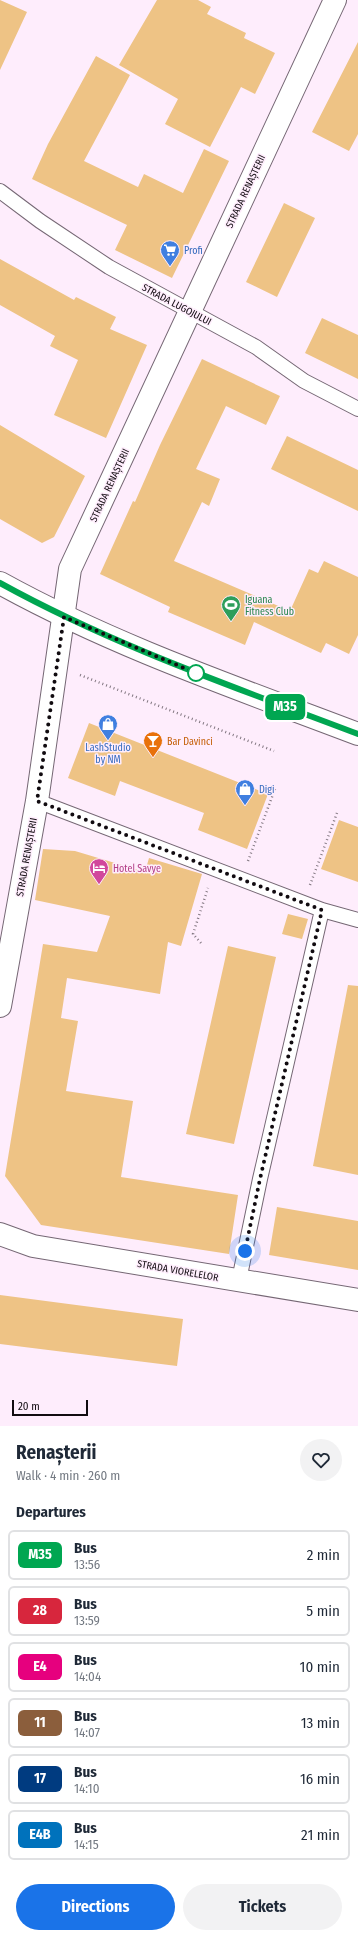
<!DOCTYPE html>
<meta charset="utf-8">
<style>
:root{--surface:#fff;--page:#f2f2f3;--text:#1f2937;--muted:#747a83;--line:#e0e1e3;--accent:#1a73e8}
body{margin:0;font-family:"Fira Sans Condensed",sans-serif;background:var(--page);color:var(--text);height:100vh;display:flex;flex-direction:column;font-size:15px;white-space:nowrap}
*{box-sizing:border-box;margin:0}
p{font-size:13px;color:var(--muted)}
.icon{flex:none;width:22px;height:22px;fill:none;stroke:currentColor;stroke-width:2;stroke-linecap:round;stroke-linejoin:round}
.map{position:relative;height:1426px;overflow:hidden}
.side{display:flex;flex-direction:column;background:var(--surface);flex:1}
.side>*{flex:none}
.badge{padding:0 8px;border-radius:6px;font-size:14px;line-height:26px}
.scale{position:absolute;left:12px;bottom:10px;width:76px;box-sizing:border-box;padding-left:4px;border:2px solid #110b10;border-top:0;font-size:11px;line-height:14px;white-space:nowrap;color:#110b10;-webkit-text-stroke:3px #feedfc;paint-order:stroke}
.you{position:absolute;width:20px;height:20px;margin:-10px;border:3px solid #fff;border-radius:50%;background:#1a73e8;box-shadow:0 0 0 6px #1a73e833}
.map>.badge{position:absolute;translate:-50% -50%;box-shadow:0 0 0 2px #fff}
h2{padding:0 16px;font-size:15px;line-height:36px}
.round{display:grid;place-items:center;flex:none;width:42px;height:42px;border-radius:21px;background:var(--page)}
.head{display:flex;align-items:center;justify-content:space-between;height:68px;padding:0 16px}
h1{font-size:19px;font-weight:700;line-height:30px}
.primary-button{display:flex;gap:8px;margin-top:auto;padding:8px 16px}
.primary-button a{flex:1;height:46px;border-radius:24px;background:var(--accent);color:#fff;font-size:16px;font-weight:700;line-height:46px;text-align:center}
.primary-button a+a{background:var(--page);color:var(--text)}
ul{padding:0;list-style:none}
li{display:flex;align-items:center;gap:12px;height:50px;margin:0 8px 6px;padding:0 8px;border:2px solid var(--line);border-radius:6px}
li div{flex:1}
li b{display:block;font-size:15px}
li em{font-style:normal}
li .badge{min-width:44px;font-weight:700;text-align:center}
.map>svg:first-child{display:block}
.building{fill:#eec385}
.lines{fill:none;stroke-linecap:round;stroke-linejoin:round}
.service-casing{stroke:#756774;stroke-width:16}
.minor-casing{stroke:#756774;stroke-width:24}
.primary-casing{stroke:#756774;stroke-width:24}
.path{stroke:#827781;stroke-width:2.5;stroke-dasharray:1 3;stroke-linecap:butt}
.service{stroke:#fff;stroke-width:14}
.minor{stroke:#fff;stroke-width:22}
.primary{stroke:#fff;stroke-width:22}
.line-casing{stroke:#fff;stroke-width:9}
.line{stroke:#00a651;stroke-width:6}
.walk{stroke:#110b10;stroke-width:4;stroke-dasharray:0 7.2}
.stop-dot{fill:#fff;stroke:#00a651;stroke-width:2}
.labels{text-anchor:middle;stroke-width:3;stroke-linejoin:round;paint-order:stroke}
.street-label{font-size:10px;fill:#110b10;stroke:#feedfc}
.shop-label{font-size:10px;fill:#366cbe;stroke:#feedfc;text-anchor:start}
.leisure-label{font-size:10px;fill:#27864d;stroke:#feedfc;text-anchor:start}
.food-label{font-size:10px;fill:#c56008;stroke:#feedfc;text-anchor:start}
.hotel-label{font-size:10px;fill:#b23c85;stroke:#feedfc;text-anchor:start}
</style>
<div class="map">
<svg width="358" height="1426" viewBox="0 0 358 1426">
<rect width="100%" height="100%" fill="#feedfc"/>
<path class="building" d="M0 0 27 12 0 70Z
M157 0H198L211 7 207 14 246 33 244 38 275 53 255 94 241 87 210 147 165 124 178 99 119 65Z
M358 42V134L349 151 312 132Z
M96 56 130 75 84 161 138 187 144 174 183 193 204 149 229 161 172 278 115 250 127 225 32 179 48 144Z
M284 203 315 218 277 297 246 282Z
M0 259 74 300 76 297 116 317 110 329 147 345 106 438 54 415 78 360 50 346 55 336 0 305Z
M322 318 358 335V379L305 353Z
M202 359 280 396 266 425 226 406 196 469 220 479 209 506 202 502 174 561 290 611 309 569 318 573 324 561 358 577V635L349 654 326 643 321 653 254 622 245 645 168 612 170 607 100 574 133 501 135 502 160 445Z
M0 425 85 476 54 537 42 543 0 519Z
M287 436 358 470V511L271 469Z
M89 723 268 794 247 849 198 830 204 813 120 781 115 796 68 778Z
M339 820 358 827V882L321 869Z
M43 849 75 851 145 872 149 858 202 874 181 946 168 942 160 994 67 978 61 1018 78 1021 66 1091 133 1101 121 1177 238 1195 229 1254 41 1225 5 1176 43 944 97 952 110 916 35 900Z
M288 914 308 919 302 939 282 934Z
M228 946 276 957 234 1144 186 1134Z
M348 985 358 986V1175L313 1166Z
M277 1207 358 1221V1270L269 1255Z
M0 1295 183 1319 177 1366 0 1344Z"/>
<g class="lines">
<g class="service-casing">
<path id="service" d="M0 191 40 221 109 267 256 347 304 381 358 409
M37 801 322 910 358 920
M239 1280 260 1179 322 910"/>
</g>
<g class="minor-casing">
<path id="minor" d="M0 1006 37 801 70 569 335 0
M0 1234 33 1246 358 1300"/>
</g>
<g class="primary-casing">
<path id="primary" d="M0 583C114 646 237 688 358 734"/>
</g>
<path class="path" d="M80 675 274 751
M248 861 275 789
M310 885 337 813
M201 943 193 934 208 888"/>
<use href="#service" class="service"/>
<use href="#minor" class="minor"/>
<use href="#primary" class="primary"/>
</g>
<g class="lines">
<g class="line-casing">
<path id="line" d="M0 583C114 646 237 688 358 734"/>
</g>
<use href="#line" class="line"/>
<path class="walk" d="M196 673 64 617 37 801 322 910 260 1179 245 1251"/>
</g>
<defs>
<g id="supermarket-pin" transform="scale(1)"><path d="M0 17L-7.5 6A9.5 9.5 0 1 1 7.5 6Z" fill="#3f7fe0" stroke="#feedfc"/><path d="M-6-5.5h2.5l.6 2H6L4.5 2H-2.5L-4.4-4H-6ZM-1.5 3.2a1.3 1.3 0 1 0 .1 0ZM3 3.2a1.3 1.3 0 1 0 .1 0Z" fill="#fff"/></g>
<g id="stadium-pin" transform="scale(1)"><path d="M0 17L-7.5 6A9.5 9.5 0 1 1 7.5 6Z" fill="#2e9e5b" stroke="#feedfc"/><path d="M0-5a6.5 5 0 1 0 0 10a6.5 5 0 1 0 0-10ZM-3.5-1.8h7v3.6h-7Z" fill="#fff"/></g>
<g id="shop-pin" transform="scale(1)"><path d="M0 17L-7.5 6A9.5 9.5 0 1 1 7.5 6Z" fill="#3f7fe0" stroke="#feedfc"/><path d="M-5-2.5h2.3a2.7 3.5 0 0 1 5.4 0H5L5.5 6h-11ZM-1.5-2.5h3a1.5 2.3 0 0 0-3 0Z" fill="#fff"/></g>
<g id="bar-pin" transform="scale(1)"><path d="M0 17L-7.5 6A9.5 9.5 0 1 1 7.5 6Z" fill="#e8710a" stroke="#feedfc"/><path d="M-6-5H6L.8 .8V4.5H3.5V6h-7V4.5H-.8V.8Z" fill="#fff"/></g>
<g id="hotel-pin" transform="scale(1)"><path d="M0 17L-7.5 6A9.5 9.5 0 1 1 7.5 6Z" fill="#d1479c" stroke="#feedfc"/><path d="M-6-4.5h1.5V1H6V5H4.5V3h-9V5H-6ZM-4 0a1.8 1.8 0 1 1 3.6 0ZM.5 0V-2.5h3Q6-2.5 6 0Z" fill="#fff"/></g>
</defs>
<g fill-rule="evenodd">
<use href="#supermarket-pin" x="170" y="250"/>
<use href="#stadium-pin" x="231" y="605"/>
<use href="#shop-pin" x="108" y="724"/>
<use href="#bar-pin" x="153" y="741"/>
<use href="#shop-pin" x="245" y="789"/>
<use href="#hotel-pin" x="99" y="868"/>
</g>
<circle class="stop-dot" cx="196" cy="673" r="8"/>
<g class="labels">
<g class="street-label">
<text transform="translate(245 191) rotate(-65)" y="4">STRADA RENAȘTERII</text>
<text transform="translate(177 304) rotate(28)" y="4">STRADA LUGOJULUI</text>
<text transform="translate(109 485) rotate(-65)" y="4">STRADA RENAȘTERII</text>
<text transform="translate(26 857) rotate(-80)" y="4">STRADA RENAȘTERII</text>
<text transform="translate(178 1270) rotate(10)" y="4">STRADA VIORELELOR</text>
</g>
<g class="shop-label">
<text x="184" y="254">Profi</text>
<text x="108" y="751" text-anchor="middle">LashStudio<tspan x="108" dy="12">by NM</tspan></text>
<text x="259" y="793">Digi</text>
</g>
<g class="leisure-label">
<text x="245" y="603">Iguana<tspan x="245" dy="12">Fitness Club</tspan></text>
</g>
<g class="food-label">
<text x="167" y="745">Bar Davinci</text>
</g>
<g class="hotel-label">
<text x="113" y="872">Hotel Savye</text>
</g>
</g>
</svg>
<div class="scale">20 m</div>
<div class="you" style="left:245px;top:1251px"></div>
<b class="badge" style="left:285px;top:707px;background:#00a651;color:#fff">M35</b>
</div>
<section class="side">
<div class="head"><div><h1>Renașterii</h1><p>Walk · 4 min · 260 m</p></div><a class="round"><svg class="icon" aria-label="heart" viewBox="0 0 24 24"><path d="M12 20l-8-8c-3-5 5-10 8-4 3-6 11-1 8 4z"/></svg></a></div>
<h2>Departures</h2>
<ul>
<li><span class="badge" style="background:#00a651;color:#fff">M35</span><div><b>Bus</b><p>13:56</p></div><em>2 min</em></li>
<li><span class="badge" style="background:#d7263d;color:#fff">28</span><div><b>Bus</b><p>13:59</p></div><em>5 min</em></li>
<li><span class="badge" style="background:#e6007e;color:#fff">E4</span><div><b>Bus</b><p>14:04</p></div><em>10 min</em></li>
<li><span class="badge" style="background:#8b5e3c;color:#fff">11</span><div><b>Bus</b><p>14:07</p></div><em>13 min</em></li>
<li><span class="badge" style="background:#003b80;color:#fff">17</span><div><b>Bus</b><p>14:10</p></div><em>16 min</em></li>
<li><span class="badge" style="background:#0072bc;color:#fff">E4B</span><div><b>Bus</b><p>14:15</p></div><em>21 min</em></li>
</ul>
<div class="primary-button"><a>Directions</a><a>Tickets</a></div>
</section>
